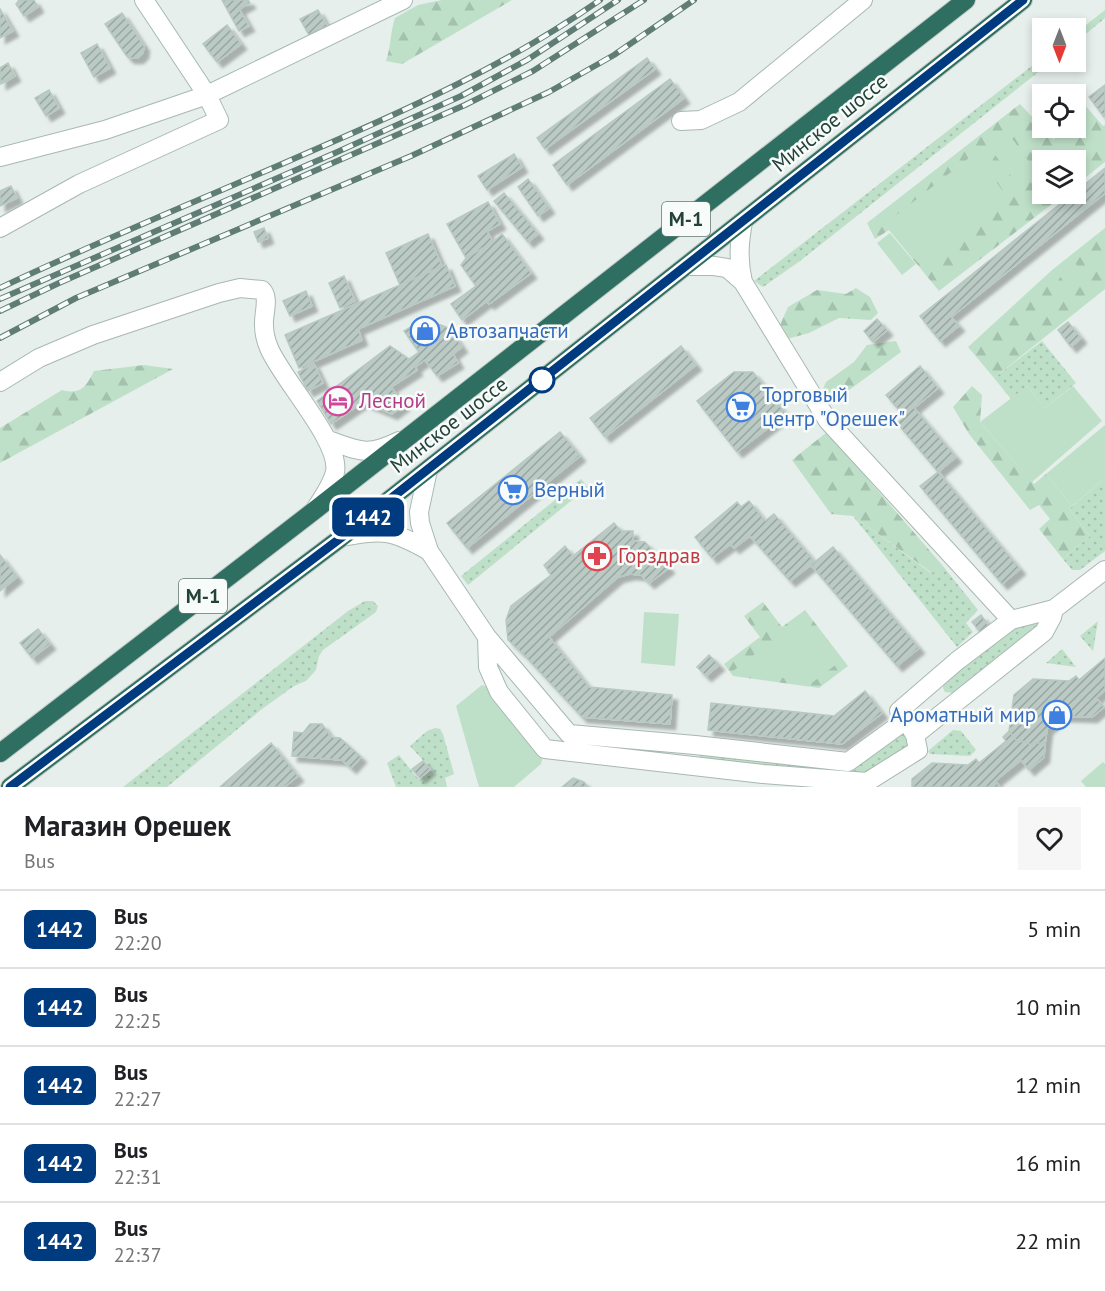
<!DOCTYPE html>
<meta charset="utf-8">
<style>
:root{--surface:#fff;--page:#f6f6f6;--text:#202124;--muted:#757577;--line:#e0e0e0}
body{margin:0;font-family:"PT Sans",sans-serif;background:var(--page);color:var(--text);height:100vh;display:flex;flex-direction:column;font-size:22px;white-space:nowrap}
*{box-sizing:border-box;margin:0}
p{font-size:20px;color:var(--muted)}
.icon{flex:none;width:33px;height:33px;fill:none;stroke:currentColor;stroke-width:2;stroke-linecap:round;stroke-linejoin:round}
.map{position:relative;height:787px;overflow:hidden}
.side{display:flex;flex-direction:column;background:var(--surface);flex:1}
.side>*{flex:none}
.badge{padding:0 12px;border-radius:9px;font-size:21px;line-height:39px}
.needle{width:39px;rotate:180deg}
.controls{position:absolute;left:1032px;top:18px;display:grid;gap:12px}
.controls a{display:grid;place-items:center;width:54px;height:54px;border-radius:0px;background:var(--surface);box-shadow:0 3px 9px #0003;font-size:30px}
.map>.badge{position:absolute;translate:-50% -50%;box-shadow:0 0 0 3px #fff}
.round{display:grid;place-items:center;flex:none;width:63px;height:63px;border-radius:0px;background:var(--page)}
.summary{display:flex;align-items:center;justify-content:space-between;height:102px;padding:0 24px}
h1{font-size:28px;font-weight:700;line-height:45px}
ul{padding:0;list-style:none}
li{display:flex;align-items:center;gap:18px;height:78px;padding:0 24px;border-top:2px solid var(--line)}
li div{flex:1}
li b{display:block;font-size:22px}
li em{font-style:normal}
li .badge{min-width:66px;font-weight:700;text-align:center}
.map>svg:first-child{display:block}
.grass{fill:url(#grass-dots)}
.forest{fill:url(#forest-firs)}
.park{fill:#bfe0c8}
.building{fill:url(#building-hatch);stroke:#b8c9c2;stroke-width:1.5;filter:url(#shadow)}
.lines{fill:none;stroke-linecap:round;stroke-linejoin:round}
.minor-casing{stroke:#a8b8b2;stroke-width:20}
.highway-casing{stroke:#c2cac8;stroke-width:20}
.minor{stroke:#fff;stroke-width:18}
.highway{stroke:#2f6f62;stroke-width:18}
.rail-casing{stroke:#5f7d75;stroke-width:6}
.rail{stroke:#f7fbf9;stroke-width:4;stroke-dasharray:11;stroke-linecap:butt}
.line-casing{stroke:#fff;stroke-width:14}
.line{stroke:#003b80;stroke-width:9}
.stop-dot{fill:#fff;stroke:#003b80;stroke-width:3}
.labels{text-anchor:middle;stroke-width:5;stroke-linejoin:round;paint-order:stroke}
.shield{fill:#f7fbf9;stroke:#637a73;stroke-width:1.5}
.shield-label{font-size:20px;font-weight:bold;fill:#24423a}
.street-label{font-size:21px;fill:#24423a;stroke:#f7fbf9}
.shop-label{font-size:21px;fill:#366cbe;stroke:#f7fbf9;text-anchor:start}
.hotel-label{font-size:21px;fill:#b23c85;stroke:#f7fbf9;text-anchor:start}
.health-label{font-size:21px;fill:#be3a42;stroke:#f7fbf9;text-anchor:start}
</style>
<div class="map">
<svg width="1105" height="787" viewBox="0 0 1105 787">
<defs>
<pattern id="grass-dots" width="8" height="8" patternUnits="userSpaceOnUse" patternTransform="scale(1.5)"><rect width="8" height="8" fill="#bfe0c8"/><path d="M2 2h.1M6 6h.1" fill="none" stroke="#a4c1ad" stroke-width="1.8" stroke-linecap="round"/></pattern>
<pattern id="forest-firs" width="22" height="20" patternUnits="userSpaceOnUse" patternTransform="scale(1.5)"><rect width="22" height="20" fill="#bfe0c8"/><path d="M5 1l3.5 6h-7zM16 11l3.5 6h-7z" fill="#a4c1ad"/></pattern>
<pattern id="building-hatch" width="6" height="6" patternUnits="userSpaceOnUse" patternTransform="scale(1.5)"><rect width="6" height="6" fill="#bbcac4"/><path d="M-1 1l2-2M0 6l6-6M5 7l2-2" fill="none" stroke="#98a6a0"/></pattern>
<filter id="shadow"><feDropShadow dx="5.5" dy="5.5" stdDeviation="1.5" flood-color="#0004"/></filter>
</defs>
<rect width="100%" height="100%" fill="#e6efeb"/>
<path class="grass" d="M1105 10V18L1076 42V33Z
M1042 58V62H1051L800 261 763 287 754 281Z
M1042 341 1076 383 1045 408 1027 386 1011 399 994 378Z
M1105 478V551L1080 570H1072L1063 559 1090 536 1069 509Z
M581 479 588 487 468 585 461 576Z
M853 516 931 573 943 566 978 610 966 623 973 632 957 647Z
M365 601H373L378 606 376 612 323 650 319 656 316 670 306 681 294 686 262 709 167 787H123L348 611Z
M1035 621 1039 623V628L954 693 945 692 943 688 944 682C971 660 1000 630 1035 621Z
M1098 621 1093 651 1080 636Z
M1062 649 1076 667 1046 663Z
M435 728 440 729 443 734 454 774 445 778 447 787H396L387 763 399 755 419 780 432 770 410 746 427 731Z
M903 729 912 749 864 777 699 761 700 750 849 766Z
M953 730 961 731 976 750 970 756 930 754 928 751Z"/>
<path class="forest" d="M442 0H512L402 64 386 61C391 47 390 33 395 18L418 5Z
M1076 95 1103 126 1105 125V162L1076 185V160H1042V194H1065L939 291 889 230 875 239 867 223 1020 104 1054 140 1057 128H1076Z
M1105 228V289L994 378 968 347 1052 270Z
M856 288 870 297 878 313 871 320 839 318 809 333 787 339 778 330 788 307 817 290 846 294Z
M896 341 901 352 826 407 819 398 826 382 854 362 867 345Z
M144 365 173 369 0 463V428L62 390C81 395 86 387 94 371Z
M972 386 982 395 980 422 1034 484 1046 474 1072 506 1069 509 1090 536 1063 559 1039 529 1050 519 1039 505 1030 510 969 434 953 407Z
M827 432 943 566 932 573 853 516 831 514 792 460Z
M763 602 782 627 805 610 848 666 819 688 733 676 724 664 760 637 744 616Z"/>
<path class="park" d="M1008 133 1033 167 1014 180 989 147Z
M969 158 981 159 1004 193 1002 203 929 261 918 263 892 232 890 220Z
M890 233 916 264 902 275 877 243Z
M1075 263 1082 273 1066 285 1059 275Z
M1027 386 1045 408 1073 386 1102 421 1032 482 980 422Z
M1105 425V478L1072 506 1046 474Z
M644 612 679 614 675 666 641 663Z
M803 617 838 663 813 682 733 671Z
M482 685 490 688 543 756 541 764 514 787H479L456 706Z
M1103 762 1105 764V787H1086L1081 781Z"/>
<path class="building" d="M19 0H34L38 7 24 16 16 4Z
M222 0H248L250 3 239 9 249 26 239 31Z
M0 9 13 31 0 38Z
M318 10 327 26 309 35 300 19Z
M122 13 144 46 143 53 138 58H129L126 55 105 24Z
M227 25 241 44 217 62 203 44Z
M97 44 110 68 94 77 81 53Z
M647 58 655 69 545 149 537 138Z
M8 63 15 76 1 84 0 68Z
M670 79 684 98 567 185 553 165Z
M1105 85V116L1104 117 1089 97Z
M49 90 59 108 46 116 35 98Z
M514 154 522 167 487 190 478 176Z
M1105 168V193L951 317 959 326 940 341 920 316Z
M528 179 549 208 538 216 518 187Z
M11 186 17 198 0 206V191Z
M504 193 538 234 528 242 494 201Z
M488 202 500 224 487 231 493 242 466 258 447 224Z
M264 228 268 238 258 242 254 232Z
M428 234 442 266 400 285 386 253Z
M502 234 531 273 489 304 487 301 462 320 451 304 476 286 461 265 466 258 493 242Z
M446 265 455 286 358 329 362 340 299 368 285 335Z
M344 276 355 301 340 308 329 283Z
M306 291 312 306 290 316 283 301Z
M424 319 449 328 462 347 453 354 458 363 437 376 425 360 415 367 417 370 391 387 404 405 392 414 363 402 331 424 317 401 390 346 409 359 419 352 404 331Z
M877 319 887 330 873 342 864 331Z
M1068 322 1081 338 1071 347 1058 330Z
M681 346 696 365 605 437 590 418Z
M314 364 323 383 308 391 298 372Z
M920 366 938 388 914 408 956 457 938 472 897 423 905 417 886 395Z
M734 372H753L786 414 737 452 697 401Z
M560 432 580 456 467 548 447 523Z
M938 472 1020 569 1002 584 920 486Z
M749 501 765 521 774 514 815 562 790 581 750 536 734 548 731 544 712 558 695 537 737 502 741 507Z
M614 523 621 531H633V541L645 542 669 568 649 583 641 575 630 574 618 577 549 637 589 687 672 695 670 724 582 717 525 656 508 640 506 620 511 606 551 575 544 565 565 546 573 556Z
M833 547 919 648 897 666 811 565Z
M0 555 17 577 0 591Z
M981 615 988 625 980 632 972 622Z
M38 629 50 644 32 658 20 643Z
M709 655 719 665 706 676 697 667Z
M1105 658V690L1096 698 1104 707 1092 717 1062 716 1047 729 1045 744 1034 742 1030 745 1027 742 1017 741 1009 731 1014 695 1033 679 1069 681 1076 676 1079 680Z
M865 691 882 713 842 744 708 730 711 703 834 716Z
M310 724H322L331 737 340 738 361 757 351 768 342 760 292 756 294 732 303 733Z
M1009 731 1017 741 1027 742 1030 745 1034 742 1045 744 1044 757 1029 770 1021 760 995 781 1000 787H912V779L932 763 968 765 976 759 979 763 1006 741 1003 737Z
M271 743 298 776 284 787H220Z
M423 761 430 769 420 778 412 769Z
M573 778 584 782 588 787H562Z"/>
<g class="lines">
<g class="minor-casing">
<path id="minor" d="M681 121 701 120 739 102 863 0
M0 157 105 130 207 95 403 0
M0 228 79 184 219 120 207 95 144 0
M688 266H714L727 268 743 282 828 421 1011 620
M743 282C738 260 739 244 743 222
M0 382 39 358 93 335 219 293 240 288 262 290C270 298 263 315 264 325 264 333 266 341 269 348 281 378 341 442 335 472 332 485 323 497 316 508
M328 440C360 451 366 457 399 441
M428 470 419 512 420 523 429 551 487 637 569 734 695 745 848 762 906 720 915 735 918 750 867 782 763 774 545 749 499 692 488 667 487 637
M342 537C383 529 392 530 429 551
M899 711 957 661 1011 620 1054 609 1105 570
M915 735 1044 632 1052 617 1054 609"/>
</g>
<g class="highway-casing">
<path id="highway" d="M0 753 315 510 966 0
M10 787 342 537 1023 0"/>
</g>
<use href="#minor" class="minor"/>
<use href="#highway" class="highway"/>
<g class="rail-casing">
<path id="rail" d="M0 288C101 240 205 198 307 153 409 109 509 64 600 0
M0 299 335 153 461 96 527 60 618 0
M0 311 59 283 465 105 533 71 644 0
M0 338 76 298 411 156 549 92 614 55 694 0"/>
</g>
<use href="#rail" class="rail"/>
</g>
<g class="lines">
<g class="line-casing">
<path id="line" d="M10 787 342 537 1023 0"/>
</g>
<use href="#line" class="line"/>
</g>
<defs>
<g id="shop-ring" transform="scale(1.5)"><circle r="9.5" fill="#f7fbf9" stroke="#3f7fe0" stroke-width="1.5"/><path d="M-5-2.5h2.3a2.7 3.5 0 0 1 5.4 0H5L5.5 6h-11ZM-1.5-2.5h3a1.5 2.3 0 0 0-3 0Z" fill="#3f7fe0"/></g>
<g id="hotel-ring" transform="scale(1.5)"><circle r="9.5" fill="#f7fbf9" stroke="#d1479c" stroke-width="1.5"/><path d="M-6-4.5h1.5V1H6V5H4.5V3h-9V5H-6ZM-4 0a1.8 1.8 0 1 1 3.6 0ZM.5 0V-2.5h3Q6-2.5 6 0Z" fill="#d1479c"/></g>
<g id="supermarket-ring" transform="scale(1.5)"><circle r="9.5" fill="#f7fbf9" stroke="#3f7fe0" stroke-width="1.5"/><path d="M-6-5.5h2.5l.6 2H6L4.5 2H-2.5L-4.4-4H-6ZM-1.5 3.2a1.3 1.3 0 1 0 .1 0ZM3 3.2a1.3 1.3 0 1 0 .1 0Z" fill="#3f7fe0"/></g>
<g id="pharmacy-ring" transform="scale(1.5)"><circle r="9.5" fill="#f7fbf9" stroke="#e0444e" stroke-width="1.5"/><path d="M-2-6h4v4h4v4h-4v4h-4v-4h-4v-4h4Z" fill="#e0444e"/></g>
</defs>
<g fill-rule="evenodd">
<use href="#shop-ring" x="425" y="331"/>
<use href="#hotel-ring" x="338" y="401"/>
<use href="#supermarket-ring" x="741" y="407"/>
<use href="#supermarket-ring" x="513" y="490"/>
<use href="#pharmacy-ring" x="597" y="556"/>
<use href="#shop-ring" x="1057" y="715"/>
</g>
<circle class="stop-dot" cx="542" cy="380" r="12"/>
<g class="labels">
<g class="shield">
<rect x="662" y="202" width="48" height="34" rx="4.5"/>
<rect x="179" y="579" width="48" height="34" rx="4.5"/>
</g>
<g class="shield-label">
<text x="686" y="226">М-1</text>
<text x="203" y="603">М-1</text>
</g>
<g class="street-label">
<text transform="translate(830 123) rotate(-39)" y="7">Минское шоссе</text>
<text transform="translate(449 425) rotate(-38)" y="7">Минское шоссе</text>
</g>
<g class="shop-label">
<text x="446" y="338">Автозапчасти</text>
<text x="762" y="402">Торговый<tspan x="762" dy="24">центр "Орешек"</tspan></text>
<text x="534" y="497">Верный</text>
<text x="1036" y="722" text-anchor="end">Ароматный мир</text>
</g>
<g class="hotel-label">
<text x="359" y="408">Лесной</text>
</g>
<g class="health-label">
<text x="618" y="563">Горздрав</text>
</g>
</g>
</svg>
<div class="controls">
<a><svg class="needle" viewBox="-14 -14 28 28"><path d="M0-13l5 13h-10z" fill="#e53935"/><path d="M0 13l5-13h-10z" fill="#757577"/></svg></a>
<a><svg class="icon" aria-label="locate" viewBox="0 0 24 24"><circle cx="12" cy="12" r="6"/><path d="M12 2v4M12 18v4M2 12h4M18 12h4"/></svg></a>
<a><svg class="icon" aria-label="layers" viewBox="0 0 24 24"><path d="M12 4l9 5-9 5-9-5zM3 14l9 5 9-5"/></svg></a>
</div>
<b class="badge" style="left:368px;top:517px;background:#003b80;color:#fff">1442</b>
</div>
<section class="side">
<div class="summary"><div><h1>Магазин Орешек</h1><p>Bus</p></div><a class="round"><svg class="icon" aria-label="heart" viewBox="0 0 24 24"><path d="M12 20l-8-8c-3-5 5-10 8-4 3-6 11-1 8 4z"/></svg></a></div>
<ul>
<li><span class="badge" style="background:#003b80;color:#fff">1442</span><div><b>Bus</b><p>22:20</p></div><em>5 min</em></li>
<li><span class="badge" style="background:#003b80;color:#fff">1442</span><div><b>Bus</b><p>22:25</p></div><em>10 min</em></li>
<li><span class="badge" style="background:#003b80;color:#fff">1442</span><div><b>Bus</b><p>22:27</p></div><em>12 min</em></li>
<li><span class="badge" style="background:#003b80;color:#fff">1442</span><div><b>Bus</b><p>22:31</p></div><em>16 min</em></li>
<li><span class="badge" style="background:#003b80;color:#fff">1442</span><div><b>Bus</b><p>22:37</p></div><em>22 min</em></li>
</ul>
</section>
